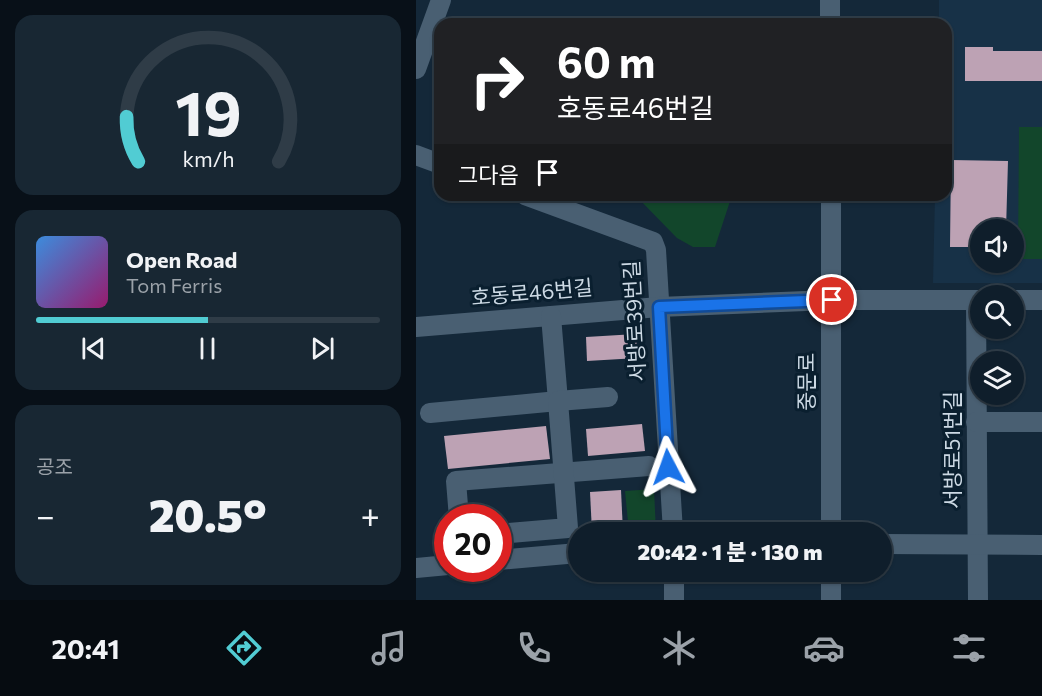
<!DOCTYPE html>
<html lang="ko">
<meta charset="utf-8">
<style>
body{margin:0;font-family:Commissioner,"Noto Sans KR",sans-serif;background:#182733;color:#f1f3f6;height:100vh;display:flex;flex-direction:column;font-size:22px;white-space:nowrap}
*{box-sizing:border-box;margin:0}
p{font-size:20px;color:#9ba2a9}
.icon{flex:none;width:33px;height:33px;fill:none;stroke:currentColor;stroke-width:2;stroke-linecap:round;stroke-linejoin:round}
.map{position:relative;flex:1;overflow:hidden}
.side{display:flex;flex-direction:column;gap:15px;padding:15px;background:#081018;width:416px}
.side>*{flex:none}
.hud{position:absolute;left:18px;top:18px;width:518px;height:183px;border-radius:18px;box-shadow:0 2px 4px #0004,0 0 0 2px #2f3c47;background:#202124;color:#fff;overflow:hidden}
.fabs{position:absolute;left:554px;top:219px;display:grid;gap:12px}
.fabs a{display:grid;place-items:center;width:54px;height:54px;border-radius:50%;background:#0f1e2b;box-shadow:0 2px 4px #0004,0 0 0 2px #2f3c47;font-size:30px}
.speed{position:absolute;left:18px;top:504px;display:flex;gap:12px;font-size:30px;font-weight:700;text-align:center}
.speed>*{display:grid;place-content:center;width:78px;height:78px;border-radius:50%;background:#0f1e2b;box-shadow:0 2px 4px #0004,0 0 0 2px #2f3c47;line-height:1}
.speed .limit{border:9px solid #d22;background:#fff;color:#111}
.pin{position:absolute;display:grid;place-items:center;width:51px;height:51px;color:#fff;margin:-26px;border:3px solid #fff;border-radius:50%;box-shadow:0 2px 6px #0007}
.me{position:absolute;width:66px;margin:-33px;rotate:356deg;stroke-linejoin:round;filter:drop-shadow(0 0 4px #0008)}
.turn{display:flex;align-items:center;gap:21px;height:126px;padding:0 24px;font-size:27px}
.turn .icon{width:78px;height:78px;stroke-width:2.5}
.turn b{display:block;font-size:42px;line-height:51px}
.then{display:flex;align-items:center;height:57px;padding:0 24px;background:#0003;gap:12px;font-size:22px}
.big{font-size:45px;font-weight:800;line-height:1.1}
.side .card{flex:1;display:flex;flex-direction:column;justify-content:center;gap:9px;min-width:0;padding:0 21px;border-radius:18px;background:#182733}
.side .dial{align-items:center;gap:0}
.dial svg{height:156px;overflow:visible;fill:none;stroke:#2f3c47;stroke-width:7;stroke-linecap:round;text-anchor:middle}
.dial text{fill:#f1f3f6;stroke:none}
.song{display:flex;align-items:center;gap:18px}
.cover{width:72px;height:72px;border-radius:9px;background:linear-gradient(135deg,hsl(210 70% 55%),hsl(320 70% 35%))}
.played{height:6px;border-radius:3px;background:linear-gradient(90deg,#51ccd3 50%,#2f3c47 50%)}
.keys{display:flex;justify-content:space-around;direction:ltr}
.heat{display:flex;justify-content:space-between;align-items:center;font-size:33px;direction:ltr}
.trip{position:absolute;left:152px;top:522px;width:324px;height:60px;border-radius:30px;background:#0f1e2b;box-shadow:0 2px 4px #0004,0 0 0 2px #2f3c47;font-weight:800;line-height:60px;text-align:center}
.tabs{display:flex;height:96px;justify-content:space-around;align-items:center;background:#060c11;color:#9ba2a9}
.tabs .icon{width:42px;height:42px}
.tabs .on{color:#51ccd3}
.tabs b{font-size:27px;color:#f1f3f6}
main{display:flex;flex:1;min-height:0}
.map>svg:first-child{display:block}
.built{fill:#173147;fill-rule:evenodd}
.green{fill:#12462b}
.building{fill:#bda2b4}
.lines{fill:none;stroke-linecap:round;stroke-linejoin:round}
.minor{stroke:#495f72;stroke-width:20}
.route-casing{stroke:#114b97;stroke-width:15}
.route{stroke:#1a73e8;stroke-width:10}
.labels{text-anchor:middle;stroke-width:6;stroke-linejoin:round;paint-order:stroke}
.street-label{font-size:21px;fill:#ccd9e4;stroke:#0a1f2f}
</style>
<main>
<section class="side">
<div class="card dial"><svg viewBox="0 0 100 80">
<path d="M14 69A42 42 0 1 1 86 69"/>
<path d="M14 69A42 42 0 0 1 8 46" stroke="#51ccd3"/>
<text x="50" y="56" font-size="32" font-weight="700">19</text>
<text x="50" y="72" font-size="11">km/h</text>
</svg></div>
<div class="card">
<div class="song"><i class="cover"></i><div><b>Open Road</b><p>Tom Ferris</p></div></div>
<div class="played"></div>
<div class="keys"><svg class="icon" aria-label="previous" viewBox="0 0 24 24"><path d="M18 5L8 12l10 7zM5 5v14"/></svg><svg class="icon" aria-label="pause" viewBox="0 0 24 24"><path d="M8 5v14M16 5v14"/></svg><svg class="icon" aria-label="next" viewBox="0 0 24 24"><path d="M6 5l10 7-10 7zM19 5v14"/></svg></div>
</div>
<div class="card"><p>공조</p>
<div class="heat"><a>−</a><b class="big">20.5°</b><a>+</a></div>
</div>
</section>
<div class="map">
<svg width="627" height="600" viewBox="0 0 627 600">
<rect width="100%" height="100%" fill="#142839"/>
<!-- built -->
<path class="built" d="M 523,0 L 626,0 L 626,283 L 517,283 L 519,195 L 530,195 L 530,24 L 523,24 ZM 564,230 L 597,230 L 597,262 L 564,262 Z"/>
<!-- green -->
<g class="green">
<polygon points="603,127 626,127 626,259 602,259"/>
<polygon points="219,195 316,195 299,247 277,247 261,238"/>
<polygon points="238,489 240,532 213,532 209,491"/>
</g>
<!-- building -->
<g class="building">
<polygon points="549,47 577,47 577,51 627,51 627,81 549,81"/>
<polygon points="535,160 592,161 590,230 564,230 564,247 534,247"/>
<polygon points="220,334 222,358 171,361 170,337"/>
<polygon points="226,424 229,451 172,456 170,429"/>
<polygon points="130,426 134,459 32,469 28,436"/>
<polygon points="205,490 207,532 176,532 174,492"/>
</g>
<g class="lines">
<!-- minor -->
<g class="minor">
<polyline points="414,0 414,24"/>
<polyline points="0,69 25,0"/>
<polyline points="0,155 24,164"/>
<polyline points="109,195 237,242 240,250 257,532"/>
<polyline points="560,300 562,600"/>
<polyline points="597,300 627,300"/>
<polyline points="0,327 243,307 415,300 564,300"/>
<polyline points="14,413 142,401 135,316"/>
<polyline points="560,422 627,422"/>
<polyline points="43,518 40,481 233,466"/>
<polyline points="415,532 415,195"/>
<polyline points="82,534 152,528 142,401 192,397"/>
<polyline points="465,544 627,545"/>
<polyline points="82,560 162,553"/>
<polyline points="0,568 32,565"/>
<polyline points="258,600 258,572"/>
<polyline points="415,600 415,572"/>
</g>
</g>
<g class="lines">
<defs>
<polyline id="route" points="252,467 243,307 416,300"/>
</defs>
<!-- route casing -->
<use href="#route" class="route-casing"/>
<!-- route -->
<use href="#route" class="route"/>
</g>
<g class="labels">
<!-- street labels -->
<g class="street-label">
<text transform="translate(116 293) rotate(-5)" y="7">호동로46번길</text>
<text transform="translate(219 321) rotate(-93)" y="7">서방로39번길</text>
<text transform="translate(391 382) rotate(-90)" y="7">중문로</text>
<text transform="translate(537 450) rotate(-90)" y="7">서방로51번길</text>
</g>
</g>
</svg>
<div class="fabs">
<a><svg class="icon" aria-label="sound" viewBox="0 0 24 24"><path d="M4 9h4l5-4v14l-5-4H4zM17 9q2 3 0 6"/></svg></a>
<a><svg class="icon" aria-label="search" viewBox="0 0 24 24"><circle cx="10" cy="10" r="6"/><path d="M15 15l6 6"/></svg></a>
<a><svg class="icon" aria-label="layers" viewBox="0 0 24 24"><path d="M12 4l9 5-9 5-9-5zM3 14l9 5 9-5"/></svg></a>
</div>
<div class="speed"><div class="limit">20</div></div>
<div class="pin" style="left:416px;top:300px;background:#d93025"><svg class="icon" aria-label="arrive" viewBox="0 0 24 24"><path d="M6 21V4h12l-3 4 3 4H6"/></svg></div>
<svg class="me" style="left:252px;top:467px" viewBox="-20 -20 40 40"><path d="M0-17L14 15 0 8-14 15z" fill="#1a73e8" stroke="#fff" stroke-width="4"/></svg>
<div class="trip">20:42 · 1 분 · 130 m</div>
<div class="hud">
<div class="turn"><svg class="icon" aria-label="right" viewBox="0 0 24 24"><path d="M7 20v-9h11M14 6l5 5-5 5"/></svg><div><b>60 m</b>호동로46번길</div></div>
<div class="then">그다음<svg class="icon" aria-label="arrive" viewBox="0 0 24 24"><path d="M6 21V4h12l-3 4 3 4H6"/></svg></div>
</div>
</div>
</main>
<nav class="tabs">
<b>20:41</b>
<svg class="icon on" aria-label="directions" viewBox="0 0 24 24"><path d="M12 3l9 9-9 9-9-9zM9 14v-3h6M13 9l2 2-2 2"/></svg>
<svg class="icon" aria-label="music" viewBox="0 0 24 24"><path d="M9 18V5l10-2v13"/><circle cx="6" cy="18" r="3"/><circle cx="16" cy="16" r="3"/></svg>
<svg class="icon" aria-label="phone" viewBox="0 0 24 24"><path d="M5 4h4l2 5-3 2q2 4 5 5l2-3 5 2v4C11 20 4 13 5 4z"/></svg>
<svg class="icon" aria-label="climate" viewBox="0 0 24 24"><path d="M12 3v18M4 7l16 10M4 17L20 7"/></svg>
<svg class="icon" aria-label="car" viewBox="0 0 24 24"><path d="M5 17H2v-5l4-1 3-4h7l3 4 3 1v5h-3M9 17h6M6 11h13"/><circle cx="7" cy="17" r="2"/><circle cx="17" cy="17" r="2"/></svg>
<svg class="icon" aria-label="filters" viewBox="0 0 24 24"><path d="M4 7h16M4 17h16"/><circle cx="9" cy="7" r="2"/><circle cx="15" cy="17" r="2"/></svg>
</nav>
